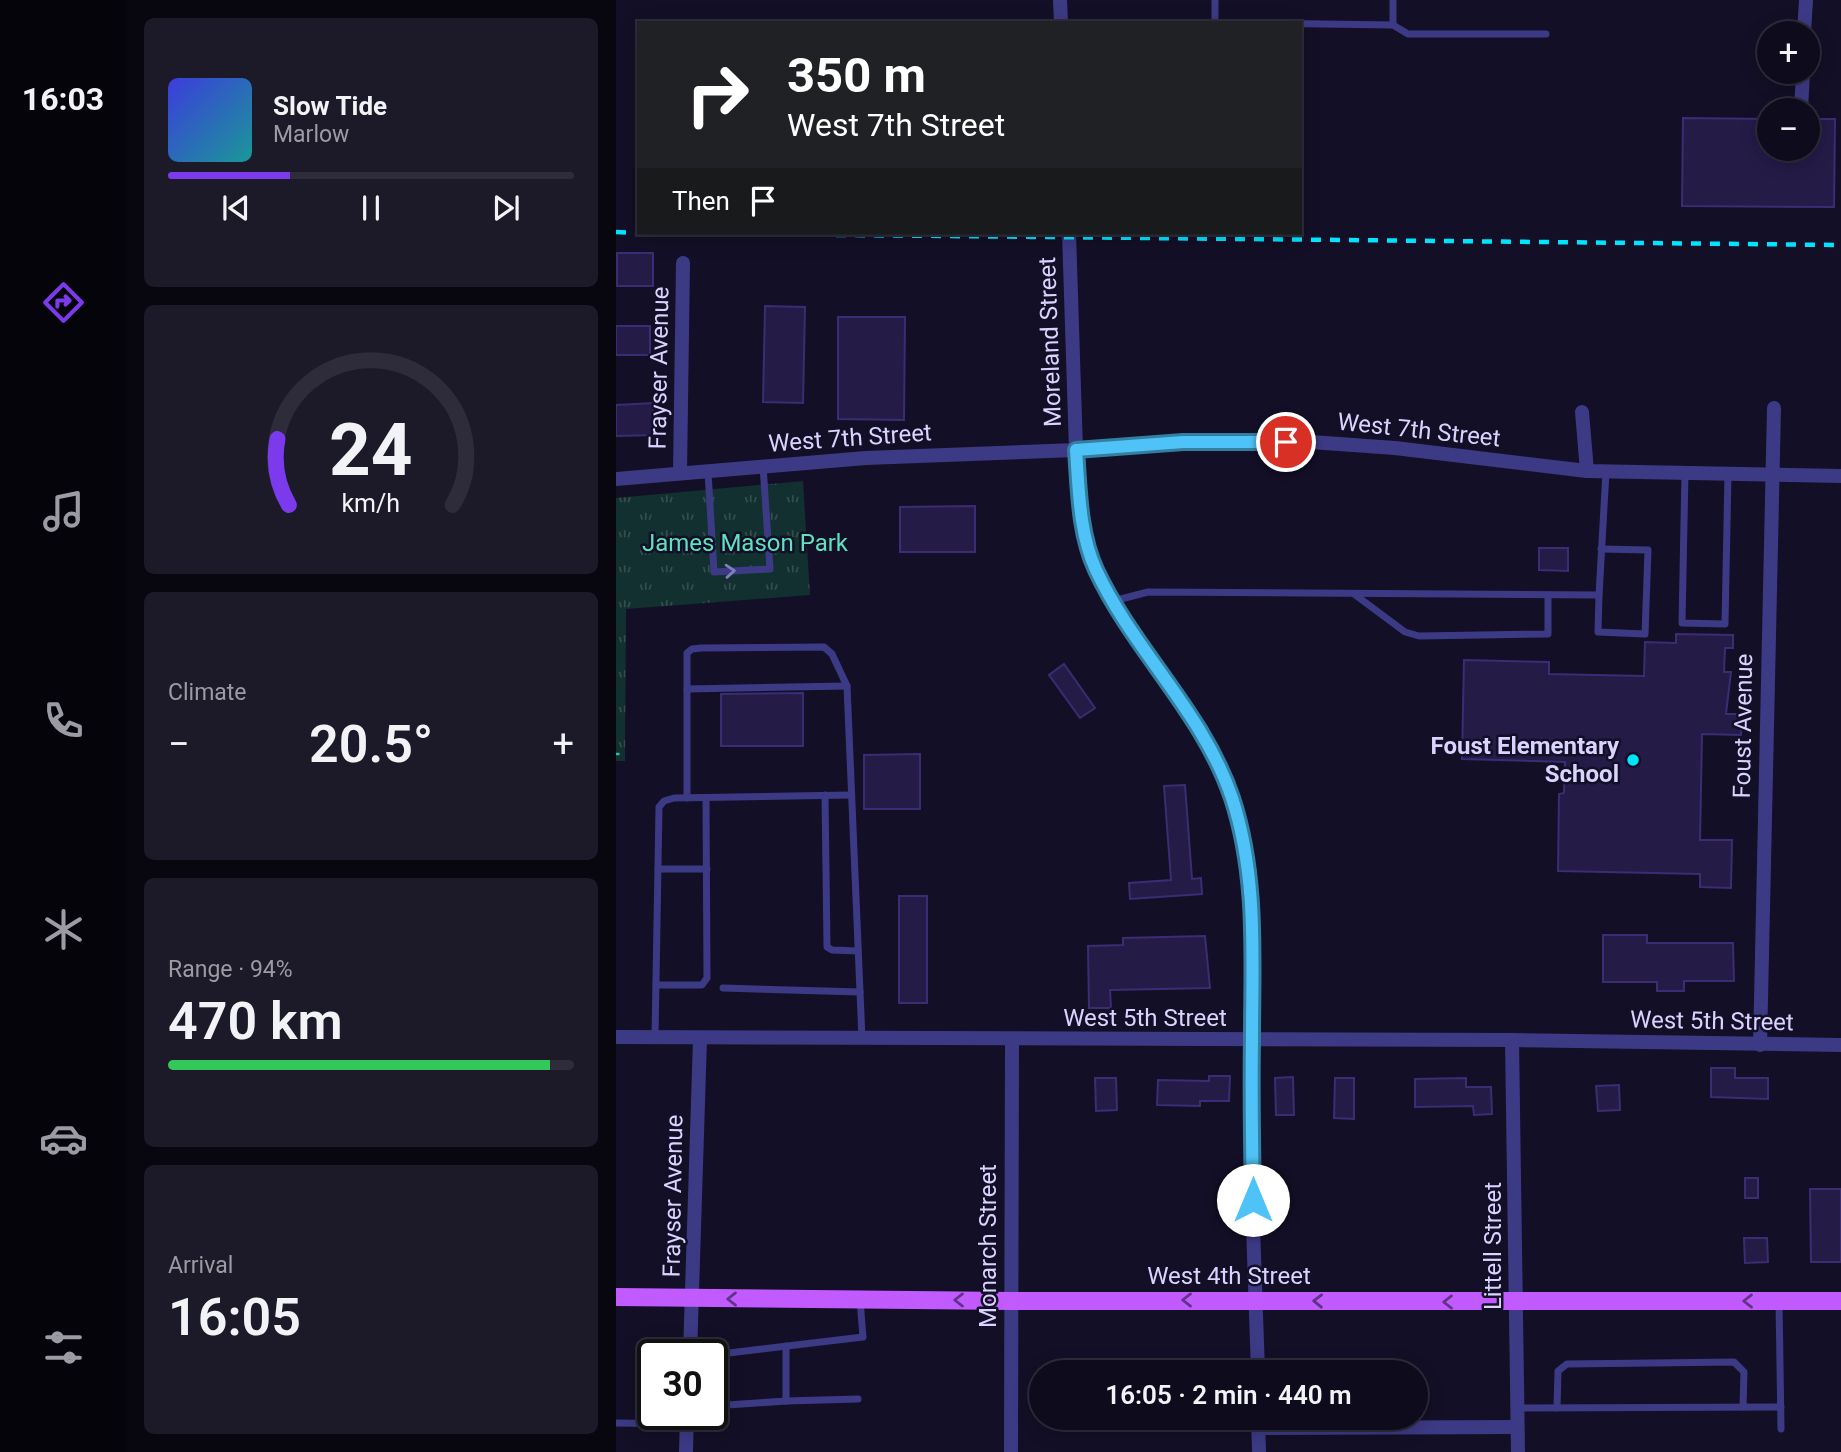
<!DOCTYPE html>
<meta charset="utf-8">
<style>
body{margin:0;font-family:Roboto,sans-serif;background:#1c1929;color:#f1f3f6;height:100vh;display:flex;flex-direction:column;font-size:26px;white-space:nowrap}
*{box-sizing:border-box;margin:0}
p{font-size:23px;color:#9b9ba3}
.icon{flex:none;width:38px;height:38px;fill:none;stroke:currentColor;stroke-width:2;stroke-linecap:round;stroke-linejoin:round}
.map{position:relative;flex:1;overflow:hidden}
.sheet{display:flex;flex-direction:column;gap:18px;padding:18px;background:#08060f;width:490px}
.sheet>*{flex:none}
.banner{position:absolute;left:21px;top:21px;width:665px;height:214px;border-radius:0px;box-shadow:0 4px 18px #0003,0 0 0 2px #2e2b3b;background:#202124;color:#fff;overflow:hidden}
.tools{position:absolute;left:1141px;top:21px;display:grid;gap:14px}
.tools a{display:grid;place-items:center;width:63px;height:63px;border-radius:50%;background:#0e0b1c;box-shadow:0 4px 18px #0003,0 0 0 2px #2e2b3b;font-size:35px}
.speed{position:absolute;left:21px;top:1339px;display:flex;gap:14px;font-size:35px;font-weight:700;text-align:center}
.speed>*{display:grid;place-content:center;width:91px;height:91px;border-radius:50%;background:#0e0b1c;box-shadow:0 4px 18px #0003,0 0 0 2px #2e2b3b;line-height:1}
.speed .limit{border:4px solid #111;border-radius:10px;background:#fff;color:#111}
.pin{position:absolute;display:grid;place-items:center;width:60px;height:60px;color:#fff;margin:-30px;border:4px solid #fff;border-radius:50%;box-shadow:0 2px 7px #0007}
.me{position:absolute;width:77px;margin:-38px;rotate:0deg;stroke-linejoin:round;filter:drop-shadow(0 0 5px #0008)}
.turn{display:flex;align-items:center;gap:24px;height:147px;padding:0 35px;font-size:32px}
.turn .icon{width:91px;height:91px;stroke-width:2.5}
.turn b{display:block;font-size:49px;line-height:60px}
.then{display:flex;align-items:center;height:66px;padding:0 35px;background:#0003;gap:14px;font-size:26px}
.big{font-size:52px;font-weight:600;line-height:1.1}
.sheet .tile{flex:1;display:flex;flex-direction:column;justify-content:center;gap:10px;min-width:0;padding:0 24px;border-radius:10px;background:#1c1929}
.sheet .dial{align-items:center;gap:0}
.dial svg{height:182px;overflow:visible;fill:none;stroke:#2e2b3b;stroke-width:7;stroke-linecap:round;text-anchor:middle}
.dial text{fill:#f1f3f6;stroke:none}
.song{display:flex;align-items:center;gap:21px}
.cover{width:84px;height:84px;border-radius:10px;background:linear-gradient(135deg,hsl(240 70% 55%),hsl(180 70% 35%))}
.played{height:7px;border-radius:4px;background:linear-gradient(90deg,#7c3aed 30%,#2e2b3b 30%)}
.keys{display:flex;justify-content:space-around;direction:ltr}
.heat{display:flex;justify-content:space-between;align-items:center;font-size:38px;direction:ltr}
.charge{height:10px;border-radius:5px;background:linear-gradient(90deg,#34c759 94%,#2e2b3b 0)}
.trip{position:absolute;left:413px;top:1360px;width:399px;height:70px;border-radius:35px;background:#0e0b1c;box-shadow:0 4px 18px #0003,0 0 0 2px #2e2b3b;font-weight:600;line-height:70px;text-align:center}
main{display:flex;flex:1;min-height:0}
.menu{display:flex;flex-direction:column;width:126px;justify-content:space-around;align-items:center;background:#06040b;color:#9b9ba3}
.menu .icon{width:49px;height:49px}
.menu .active{color:#7c3aed}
.menu b{font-size:32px;color:#f1f3f6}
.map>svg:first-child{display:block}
.park{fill:url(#park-tufts)}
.building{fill:#241b47;stroke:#3b2d73;stroke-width:2}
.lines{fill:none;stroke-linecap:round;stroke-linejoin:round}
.path{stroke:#2fb8b0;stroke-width:2.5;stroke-dasharray:3.5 5;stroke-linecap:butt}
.service{stroke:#3d3a85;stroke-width:7}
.minor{stroke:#3d3a85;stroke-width:14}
.primary{stroke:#c25bff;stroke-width:18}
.rail{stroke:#00e5ff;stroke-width:4.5;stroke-dasharray:10 9;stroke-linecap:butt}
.oneway{stroke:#837fbc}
.oneway2{stroke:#623188}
.route-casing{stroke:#337fa1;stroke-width:18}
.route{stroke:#4fc3f7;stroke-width:12}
.poi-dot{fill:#00e5ff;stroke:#130f26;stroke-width:2.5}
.labels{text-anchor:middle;stroke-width:5;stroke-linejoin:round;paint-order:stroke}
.street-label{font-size:24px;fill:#d9d4ff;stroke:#130f26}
.park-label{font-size:24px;fill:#5fe0c0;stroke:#130f26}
.poi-label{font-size:24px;font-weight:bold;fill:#d9d4ff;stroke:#130f26;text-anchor:end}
</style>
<main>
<nav class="menu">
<b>16:03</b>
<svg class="icon active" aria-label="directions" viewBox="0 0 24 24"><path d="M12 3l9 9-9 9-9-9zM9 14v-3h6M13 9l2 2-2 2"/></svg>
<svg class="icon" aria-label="music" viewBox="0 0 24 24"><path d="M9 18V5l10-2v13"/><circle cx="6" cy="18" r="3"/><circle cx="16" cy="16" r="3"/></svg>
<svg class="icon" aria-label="phone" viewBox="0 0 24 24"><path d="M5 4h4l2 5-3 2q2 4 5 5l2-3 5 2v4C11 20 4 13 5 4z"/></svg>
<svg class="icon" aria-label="climate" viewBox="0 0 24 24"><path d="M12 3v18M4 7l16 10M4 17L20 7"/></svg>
<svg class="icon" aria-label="car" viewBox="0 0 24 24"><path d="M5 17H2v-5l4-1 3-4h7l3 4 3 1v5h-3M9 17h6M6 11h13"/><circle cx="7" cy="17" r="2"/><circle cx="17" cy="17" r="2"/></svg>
<svg class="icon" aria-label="filters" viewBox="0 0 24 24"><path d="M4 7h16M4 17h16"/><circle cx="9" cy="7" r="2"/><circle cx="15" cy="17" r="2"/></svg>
</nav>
<section class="sheet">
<div class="tile">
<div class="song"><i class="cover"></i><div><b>Slow Tide</b><p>Marlow</p></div></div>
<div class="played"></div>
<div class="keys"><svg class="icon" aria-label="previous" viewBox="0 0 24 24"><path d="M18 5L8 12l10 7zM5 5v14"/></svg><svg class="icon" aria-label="pause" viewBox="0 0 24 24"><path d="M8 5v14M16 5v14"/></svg><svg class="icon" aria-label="next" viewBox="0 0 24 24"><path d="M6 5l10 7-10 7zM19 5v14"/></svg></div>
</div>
<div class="tile dial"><svg viewBox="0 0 100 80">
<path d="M14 69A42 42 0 1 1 86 69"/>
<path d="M14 69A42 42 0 0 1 9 40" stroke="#7c3aed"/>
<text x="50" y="56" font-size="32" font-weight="700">24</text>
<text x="50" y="72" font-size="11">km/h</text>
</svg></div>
<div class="tile"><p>Climate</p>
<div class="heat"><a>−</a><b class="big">20.5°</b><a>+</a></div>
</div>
<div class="tile"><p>Range · 94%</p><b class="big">470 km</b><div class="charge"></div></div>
<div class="tile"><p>Arrival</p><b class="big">16:05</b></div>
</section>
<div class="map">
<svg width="1225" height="1452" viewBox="0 0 1225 1452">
<defs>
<pattern id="park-tufts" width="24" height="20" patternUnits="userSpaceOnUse" patternTransform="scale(1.75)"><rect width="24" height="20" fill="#12302f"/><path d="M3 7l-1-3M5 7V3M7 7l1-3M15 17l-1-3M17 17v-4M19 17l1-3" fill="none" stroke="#344d4e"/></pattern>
</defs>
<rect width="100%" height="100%" fill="#130f26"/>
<!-- park -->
<polygon class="park" points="187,481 194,595 10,609 9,761 0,761 0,498"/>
<!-- building -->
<g class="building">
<polygon points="1067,118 1153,119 1153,149 1192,149 1192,119 1219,119 1218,207 1066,206"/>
<rect x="1" y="253" width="36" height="33"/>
<polygon points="149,306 189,307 187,403 147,402"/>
<polygon points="222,317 289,317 288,420 222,419"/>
<rect x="0" y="326" width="34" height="29"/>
<polygon points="37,403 38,435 0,436 0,405"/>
<polygon points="359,506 359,552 284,552 284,507"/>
<polygon points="923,548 952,548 952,571 923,570"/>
<polygon points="1060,634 1117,635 1117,648 1109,648 1108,672 1115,672 1110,714 1126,714 1125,735 1086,734 1084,840 1116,840 1115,888 1084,887 1084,874 942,871 943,794 948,793 949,762 846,759 848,660 933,662 933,674 1028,676 1029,642 1060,643"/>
<polygon points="448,664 479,708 464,718 433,675"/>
<polygon points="187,693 187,746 105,746 105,694"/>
<polygon points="304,754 304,809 248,809 248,755"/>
<polygon points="569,785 576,879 585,878 586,894 514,899 513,883 555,880 548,786"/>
<rect x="283" y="896" width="28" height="107"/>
<polygon points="987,935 1031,935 1031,943 1117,943 1118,981 1068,981 1068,991 1041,991 1041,982 987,982"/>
<polygon points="589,936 594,988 494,990 495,1008 473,1008 472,946 507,945 507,938"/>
<polygon points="1095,1068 1119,1068 1119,1078 1152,1078 1152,1099 1095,1097"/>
<polygon points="593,1076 614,1076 613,1101 584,1101 584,1106 541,1105 542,1080 593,1081"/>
<polygon points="677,1077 678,1115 660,1115 659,1078"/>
<polygon points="479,1078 500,1078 501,1110 480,1111"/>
<polygon points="719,1078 738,1078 738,1119 718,1118"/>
<polygon points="850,1078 850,1087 875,1087 876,1114 858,1115 857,1106 799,1107 799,1079"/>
<polygon points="1003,1085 1004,1110 982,1111 980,1086"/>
<rect x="1129" y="1178" width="13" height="20"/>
<polygon points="1194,1189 1225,1189 1225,1262 1195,1262"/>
<polygon points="1128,1238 1151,1238 1152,1262 1129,1263"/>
</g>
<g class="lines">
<!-- path -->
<polyline class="path" points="0,754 7,754"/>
<!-- service -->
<g class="service">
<polyline points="599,0 599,23"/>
<polyline points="640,23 777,25 792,34 930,34"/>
<polyline points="777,25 777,0"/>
<polyline points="92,472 98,572 154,569 147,466"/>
<polyline points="1069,473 1066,623 1109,624 1112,474"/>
<polyline points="738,594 789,632 803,636 932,634 932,595"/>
<polyline points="983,595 982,632 1029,634 1032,550 985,549"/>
<polyline points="497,601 532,592 983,595 990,472"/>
<polyline points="71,689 231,686"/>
<polyline points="209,795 211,947 216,950 242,951"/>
<polyline points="71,798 71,653 76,649 85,648 208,647 216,654 231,686 246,1039"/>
<polyline points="42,869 91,869"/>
<polyline points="40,985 86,985 91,978 90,798"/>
<polyline points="107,988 244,992"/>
<polyline points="39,1038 43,807 48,801 58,798 235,795"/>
<polyline points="1163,1301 1165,1429"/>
<polyline points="96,1355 247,1337 244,1300"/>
<polyline points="170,1401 242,1399"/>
<polyline points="96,1406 170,1401 170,1346"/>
<polyline points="901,1408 1165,1407"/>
<polyline points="941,1408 942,1371 951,1364 1118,1362 1128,1372 1127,1407"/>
<polyline points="0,1423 70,1424"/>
</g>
<!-- minor -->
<g class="minor">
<polyline points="444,0 445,23"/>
<polyline points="1188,33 1190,0"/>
<polyline points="1185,110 1187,72"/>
<polyline points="453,233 460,450 465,524 479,568 497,601 592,742 615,797 630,850 637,923 637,1226 642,1372"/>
<polyline points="966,412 971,471"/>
<polyline points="64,473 67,263"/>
<polyline points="0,479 250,458 460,450 567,442 695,442 779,448 971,471 1225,476"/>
<polyline points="0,1037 896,1040 1225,1045"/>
<polyline points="896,1040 902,1452"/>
<polyline points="1144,1045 1158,408"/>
<polyline points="74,1354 84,1039"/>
<polyline points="642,1418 643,1452"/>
<polyline points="643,1428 901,1427"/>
<polyline points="70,1452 71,1414"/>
<polyline points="395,1452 396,1040"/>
</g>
<!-- primary -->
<polyline class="primary" points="0,1297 395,1301 1225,1301"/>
<!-- rail -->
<g class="rail">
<polyline points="0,232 23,233"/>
<polyline points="30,233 1225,245"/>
</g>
</g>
<!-- one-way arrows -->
<defs><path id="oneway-chevron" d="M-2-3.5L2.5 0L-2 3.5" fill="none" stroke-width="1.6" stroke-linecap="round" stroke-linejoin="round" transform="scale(1.75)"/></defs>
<use class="oneway" href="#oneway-chevron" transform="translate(114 571) rotate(-4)"/>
<g class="oneway2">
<use href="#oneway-chevron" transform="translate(116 1299) rotate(-180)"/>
<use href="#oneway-chevron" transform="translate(343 1300) rotate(-180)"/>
<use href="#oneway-chevron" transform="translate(571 1300) rotate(180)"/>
<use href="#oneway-chevron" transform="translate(702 1301) rotate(-179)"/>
<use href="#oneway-chevron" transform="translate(1132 1301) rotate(180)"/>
<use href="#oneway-chevron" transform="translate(832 1302) rotate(-180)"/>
</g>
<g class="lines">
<defs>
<path id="route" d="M 637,1200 C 636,1147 635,1094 636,1040 C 636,959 642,877 616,798 C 587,712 518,651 480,570 C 463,533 463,490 460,450 L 567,442 L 670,442"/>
</defs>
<!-- route casing -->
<use href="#route" class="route-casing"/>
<!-- route -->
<use href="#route" class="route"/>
</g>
<!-- markers -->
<circle class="poi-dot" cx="1017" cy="760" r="7"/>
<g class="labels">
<!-- street labels -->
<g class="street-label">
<text transform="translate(434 342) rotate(-92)" y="8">Moreland Street</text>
<text transform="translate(43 368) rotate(-89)" y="8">Frayser Avenue</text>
<text transform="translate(803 430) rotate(6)" y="8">West 7th Street</text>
<text transform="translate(234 438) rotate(-4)" y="8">West 7th Street</text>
<text transform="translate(1127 726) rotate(-89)" y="8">Foust Avenue</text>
<text x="529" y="1026">West 5th Street</text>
<text transform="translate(1096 1021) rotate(1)" y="8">West 5th Street</text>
<text transform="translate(57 1196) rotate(-89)" y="8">Frayser Avenue</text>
<text transform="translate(372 1246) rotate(-90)" y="8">Monarch Street</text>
<text transform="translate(877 1246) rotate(-90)" y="8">Littell Street</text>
<text x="613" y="1284">West 4th Street</text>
</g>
<!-- park labels -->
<g class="park-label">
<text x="129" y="551">James Mason Park</text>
</g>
<!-- poi labels -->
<g class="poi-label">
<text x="1003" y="754">Foust Elementary<tspan x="1003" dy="28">School</tspan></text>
</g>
</g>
</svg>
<div class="tools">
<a>+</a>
<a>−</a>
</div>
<div class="speed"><div class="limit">30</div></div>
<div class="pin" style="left:670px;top:442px;background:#d93025"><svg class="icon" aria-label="arrive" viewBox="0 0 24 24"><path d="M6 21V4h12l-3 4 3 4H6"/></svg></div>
<svg class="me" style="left:637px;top:1200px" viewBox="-20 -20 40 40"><circle r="19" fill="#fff"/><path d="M0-13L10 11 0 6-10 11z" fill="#4fc3f7"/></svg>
<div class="trip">16:05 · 2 min · 440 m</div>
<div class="banner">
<div class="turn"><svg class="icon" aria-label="right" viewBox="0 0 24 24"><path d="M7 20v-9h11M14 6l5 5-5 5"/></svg><div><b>350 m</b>West 7th Street</div></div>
<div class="then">Then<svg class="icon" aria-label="arrive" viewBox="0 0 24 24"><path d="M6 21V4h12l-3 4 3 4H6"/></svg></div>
</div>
</div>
</main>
